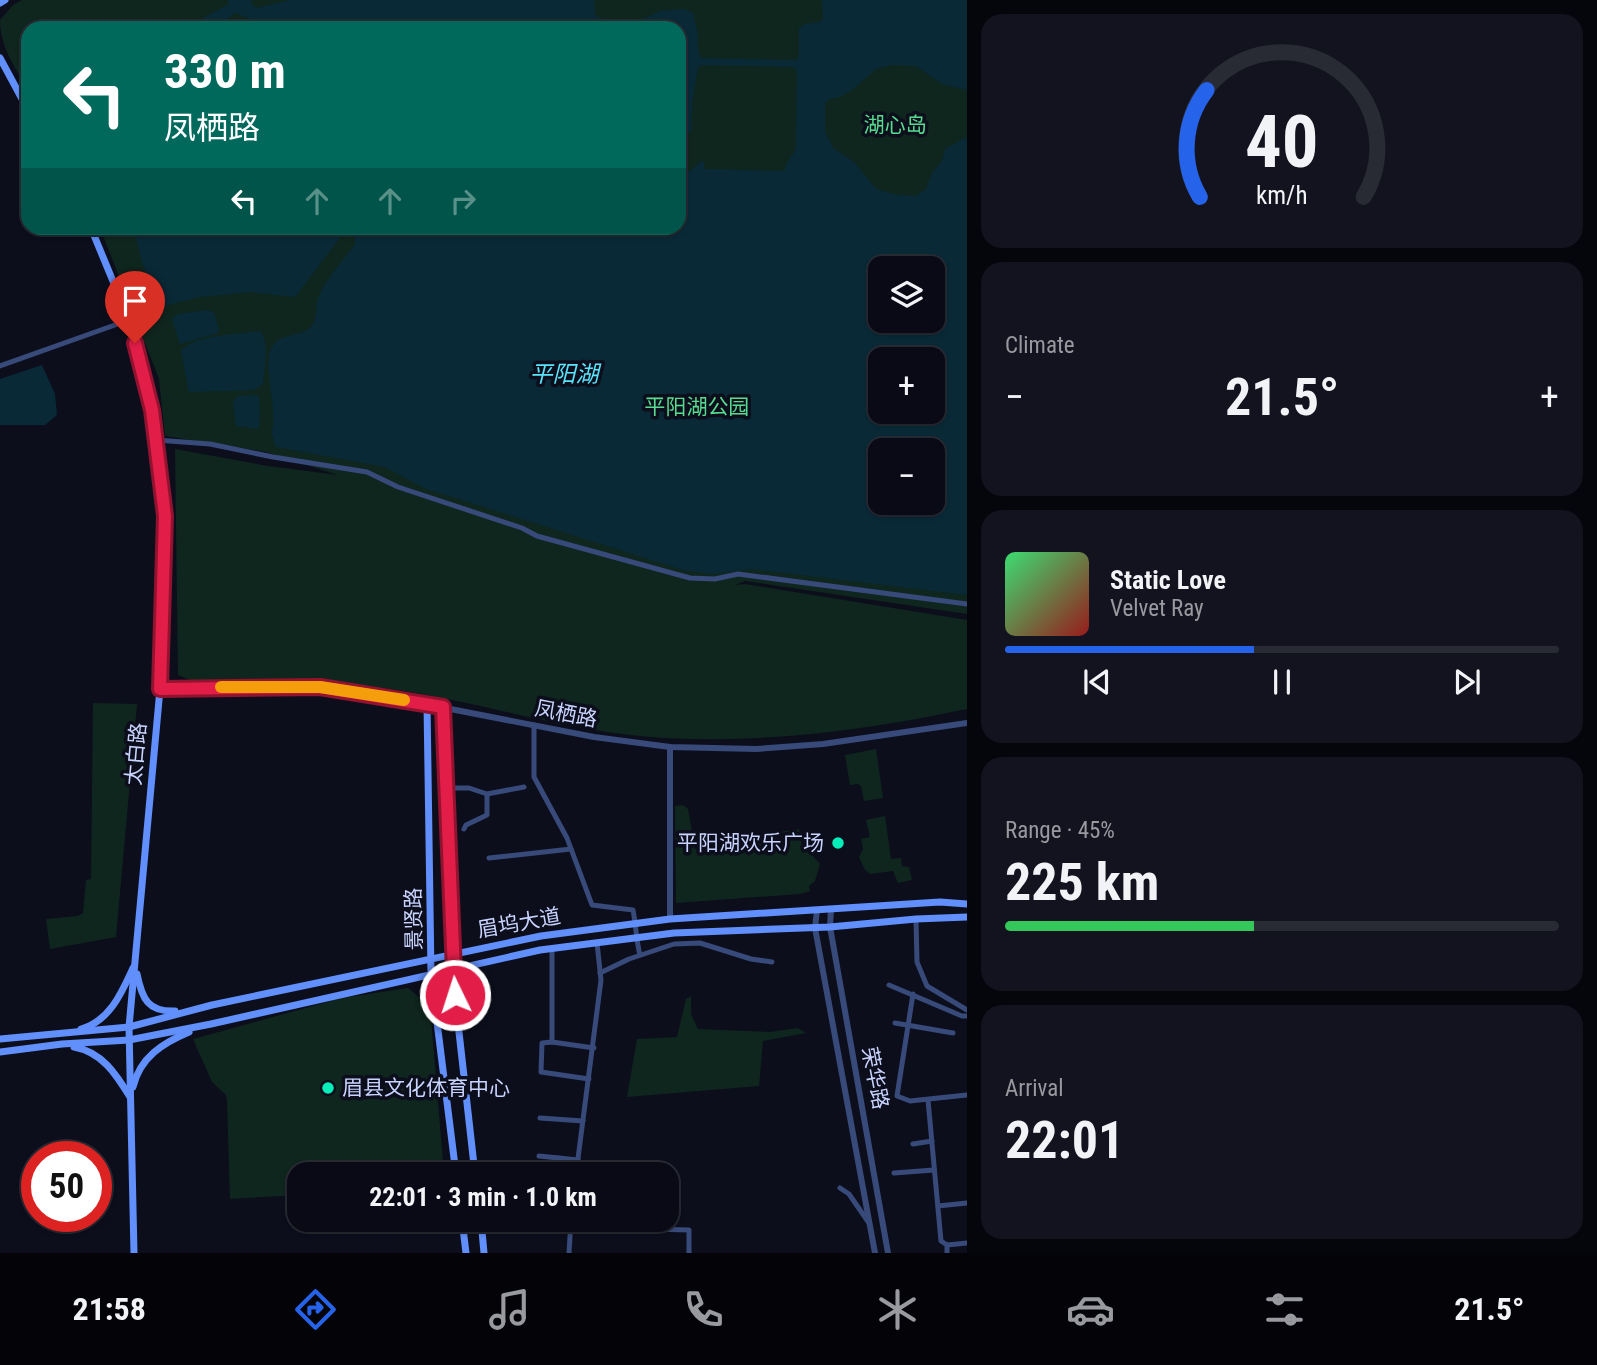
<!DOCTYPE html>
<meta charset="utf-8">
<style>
body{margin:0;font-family:"Roboto Condensed","Noto Sans SC",sans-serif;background:#12131e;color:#f1f3f6;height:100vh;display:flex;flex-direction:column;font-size:26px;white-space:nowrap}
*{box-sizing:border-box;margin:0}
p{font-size:23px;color:#999aa0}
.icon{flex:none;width:38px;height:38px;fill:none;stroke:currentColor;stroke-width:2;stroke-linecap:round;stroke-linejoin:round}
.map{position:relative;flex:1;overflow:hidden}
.sheet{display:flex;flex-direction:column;gap:14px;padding:14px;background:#05060c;width:630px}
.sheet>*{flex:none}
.top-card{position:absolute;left:21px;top:21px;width:665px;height:214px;border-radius:21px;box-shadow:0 2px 5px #0004,0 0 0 2px #292b34;background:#00695c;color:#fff;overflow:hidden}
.buttons{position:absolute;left:868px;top:256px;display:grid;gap:14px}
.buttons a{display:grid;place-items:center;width:77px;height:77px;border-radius:14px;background:#090a15;box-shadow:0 2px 5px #0004,0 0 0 2px #292b34;font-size:35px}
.speed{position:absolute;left:21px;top:1141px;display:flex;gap:14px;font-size:35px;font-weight:700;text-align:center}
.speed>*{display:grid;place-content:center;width:91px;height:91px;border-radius:50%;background:#090a15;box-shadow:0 2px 5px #0004,0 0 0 2px #292b34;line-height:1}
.speed .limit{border:10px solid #d22;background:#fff;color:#111}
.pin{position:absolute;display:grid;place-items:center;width:60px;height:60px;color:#fff;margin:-72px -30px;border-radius:50% 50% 50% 0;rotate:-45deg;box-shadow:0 0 7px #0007}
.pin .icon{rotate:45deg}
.me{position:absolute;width:77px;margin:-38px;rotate:356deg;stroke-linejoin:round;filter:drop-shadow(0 0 5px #0008)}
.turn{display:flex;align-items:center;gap:24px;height:147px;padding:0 28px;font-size:32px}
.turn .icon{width:91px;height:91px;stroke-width:2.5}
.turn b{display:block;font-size:49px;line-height:60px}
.lanes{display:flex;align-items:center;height:66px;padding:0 28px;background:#0003;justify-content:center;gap:35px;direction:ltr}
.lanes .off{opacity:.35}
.big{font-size:52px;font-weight:700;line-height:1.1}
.sheet .card{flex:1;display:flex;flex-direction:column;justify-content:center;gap:10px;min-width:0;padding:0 24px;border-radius:21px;background:#12131e}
.sheet .dial{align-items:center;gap:0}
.dial svg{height:182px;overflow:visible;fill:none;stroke:#292b34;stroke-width:7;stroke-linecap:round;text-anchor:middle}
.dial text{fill:#f1f3f6;stroke:none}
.song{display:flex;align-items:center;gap:21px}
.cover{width:84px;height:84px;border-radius:10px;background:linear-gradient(135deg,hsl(140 70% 55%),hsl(0 70% 35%))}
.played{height:7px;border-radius:4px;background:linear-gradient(90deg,#2563eb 45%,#292b34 45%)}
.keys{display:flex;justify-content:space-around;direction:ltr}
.heat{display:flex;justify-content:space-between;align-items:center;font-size:38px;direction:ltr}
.charge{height:10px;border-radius:5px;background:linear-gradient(90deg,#34c759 45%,#292b34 0)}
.trip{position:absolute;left:287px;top:1162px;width:392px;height:70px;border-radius:21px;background:#090a15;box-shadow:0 2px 5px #0004,0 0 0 2px #292b34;font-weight:700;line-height:70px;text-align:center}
.dock{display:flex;height:112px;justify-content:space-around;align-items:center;background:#040408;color:#999aa0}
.dock .icon{width:49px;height:49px}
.dock .selected{color:#2563eb}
.dock b{font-size:32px;color:#f1f3f6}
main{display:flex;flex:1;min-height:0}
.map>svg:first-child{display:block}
.green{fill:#0f261e;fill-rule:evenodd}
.water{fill:#092937;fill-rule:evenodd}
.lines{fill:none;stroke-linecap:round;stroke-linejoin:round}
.minor{stroke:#374a7a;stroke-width:5}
.tertiary{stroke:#374a7a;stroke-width:6}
.secondary{stroke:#618ffc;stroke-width:7}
.route-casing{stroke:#92132f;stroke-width:18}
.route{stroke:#e11d48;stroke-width:12}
.slow{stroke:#f59e0b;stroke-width:12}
.poi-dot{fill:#05edb9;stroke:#0c0e1c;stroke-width:2.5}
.labels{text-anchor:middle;stroke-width:7;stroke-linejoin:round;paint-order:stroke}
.park-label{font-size:21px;fill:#56db8f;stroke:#0c0e1c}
.street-label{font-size:21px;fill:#c8d3fe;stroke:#0c0e1c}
.poi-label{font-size:21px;fill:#c8d3fe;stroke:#0c0e1c;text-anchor:end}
.water-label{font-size:23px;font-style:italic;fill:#58e5fc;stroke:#0c0e1c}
</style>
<main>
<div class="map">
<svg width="967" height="1253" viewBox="0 0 967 1253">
<rect width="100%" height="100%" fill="#0c0e1c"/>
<!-- green -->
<g class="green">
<path d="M 22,0 L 967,0 L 967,614 L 745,581 L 735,585 L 745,584 L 967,620 L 967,709 C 858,732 742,747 630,735 C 562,727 495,708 428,695 C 349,680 270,680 190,680 L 178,675 L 175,449 L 268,466 L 338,475 L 266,452 L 165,436 L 159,379 L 100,228 L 679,228 L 679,28 L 28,28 L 28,90 C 15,67 0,47 0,20 L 13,5 ZM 880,268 L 933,268 L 933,320 L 880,320 ZM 880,359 L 933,359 L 933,411 L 880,411 ZM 880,450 L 933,450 L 933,502 L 880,502 Z"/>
<polygon points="93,703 137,704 116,937 50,949 46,919 78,916 83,913 86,880 91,879"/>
<polygon points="876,749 883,798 864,801 861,786 858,784 850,785 845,755"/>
<polygon points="683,805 688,809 695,849 710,847 710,842 720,838 724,839 728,850 758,845 758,835 799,829 802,848 812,848 812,855 820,864 815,881 809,886 810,891 800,894 676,903 675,806"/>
<polygon points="885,816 891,859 901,858 902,866 909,867 912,880 898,883 893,871 870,874 865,870 859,857 863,849 861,839 870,837 866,820"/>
<polygon points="408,988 430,1006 444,1174 299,1174 299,1195 230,1199 227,1101 226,1095 212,1082 193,1039 342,998"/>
<polygon points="691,996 691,1014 698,1029 770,1032 798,1028 806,1033 763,1041 759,1086 627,1097 637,1039 677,1037 686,999"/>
</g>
<!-- water -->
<g class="water">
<path d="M 228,0 L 251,0 L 253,6 L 257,8 L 290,0 L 594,0 L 595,15 L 608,22 L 646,18 L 660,11 L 684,9 L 694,13 L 694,21 C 701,32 695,46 701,58 L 791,60 L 797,60 L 799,56 L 799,28 L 805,24 L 820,22 L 823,18 L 822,0 L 967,0 L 967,90 L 942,84 L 916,66 L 891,65 L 876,69 L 852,90 L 840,97 L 829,99 L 825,104 L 825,132 L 833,148 L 855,163 L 876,189 L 898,195 L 916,196 L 926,189 L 932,173 L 942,161 L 945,149 L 967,137 L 967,595 L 752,569 L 711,574 L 683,570 L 424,488 L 385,467 L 276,447 L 271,432 C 279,418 264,372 270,352 C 276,332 297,338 310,328 C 318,322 315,307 318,298 C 325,279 344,260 355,244 L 354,228 L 679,228 L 679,174 L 692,170 L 701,161 L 704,162 L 704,169 L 785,171 C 785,160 794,157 796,147 L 797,71 L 793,67 L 702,65 L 698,68 L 692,103 L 691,131 L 679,145 L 679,28 L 317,28 C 299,18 284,23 264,22 C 254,21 245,17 236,13 L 212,28 L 185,28 L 229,4 ZM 880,268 L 933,268 L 933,320 L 880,320 ZM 880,359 L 933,359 L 933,411 L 880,411 ZM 880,450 L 933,450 L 933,502 L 880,502 Z"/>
<polygon points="134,228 216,228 237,235 251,236 304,228 338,228 339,239 295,297 250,292 200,297 160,307 142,262"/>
<polygon points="208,310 214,313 219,330 218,333 180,344 172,319 178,314"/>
<path d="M 260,331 C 270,344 264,368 263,384 L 254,390 L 189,392 L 181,351 C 194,335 240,334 260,331 Z"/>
<polygon points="42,365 55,394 57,415 45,425 0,425 0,379"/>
<polygon points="258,395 260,405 259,429 236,426 233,402 238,396"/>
</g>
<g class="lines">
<!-- minor -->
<g class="minor">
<polyline points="0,366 129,320"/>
<polyline points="156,440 210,444 273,457 367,472 398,487 522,528 537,536 690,578 715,579 738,574 967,604"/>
<path d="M 534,725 L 534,777 L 567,838 L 592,905 L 633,910 C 636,925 636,940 640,955"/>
<polyline points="448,788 469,788 487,794 524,787"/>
<polyline points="464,829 466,825 487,815 487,794"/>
<polyline points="489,858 571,849"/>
<polyline points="916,919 917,962 927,986 967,1010"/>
<polyline points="552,948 552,1042"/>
<polyline points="600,973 629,959 674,944 700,943 751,959 772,962"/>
<polyline points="889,985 962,1016 967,1016"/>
<polyline points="913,994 897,1096 910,1101 967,1095"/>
<polyline points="895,1023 953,1033"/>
<polyline points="589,1079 541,1072 542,1043 552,1042 594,1048"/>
<polyline points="928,1100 941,1241 947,1245 947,1253"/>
<polyline points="540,1118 583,1121"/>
<polyline points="913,1144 932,1141"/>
<polyline points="539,1156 578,1160"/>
<polyline points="894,1173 934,1170"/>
<polyline points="556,1174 558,1158"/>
<polyline points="576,1174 601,980 597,943"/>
<polyline points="840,1188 849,1194 869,1223"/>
<polyline points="938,1206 967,1203"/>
<polyline points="551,1224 552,1220"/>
<polyline points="652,1229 689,1230 689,1253"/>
<polyline points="947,1245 967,1243"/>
<polyline points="569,1253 571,1220"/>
</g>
<!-- tertiary -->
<g class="tertiary">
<polyline points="160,689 320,687 399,699 594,737 670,747 756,749 823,744 967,723"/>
<polyline points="670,747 670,919"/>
<polyline points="831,909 830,927 888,1253"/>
<polyline points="817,910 815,928 875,1253"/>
</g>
<!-- secondary -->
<g class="secondary">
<polyline points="0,3 5,0"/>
<polyline points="0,58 28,110"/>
<polyline points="91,228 129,320 153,410 165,516 160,689 129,1027 134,1253"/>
<polyline points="427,704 431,974 456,1174"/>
<polyline points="442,707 448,788 452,970 475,1174"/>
<path d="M 137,974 C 142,999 148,1012 175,1011"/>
<path d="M 81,1029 C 110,1021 122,992 133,968"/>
<polyline points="0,1039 129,1027 212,1005 541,936 670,919 940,902 967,904"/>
<path d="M 74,1047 C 102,1052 116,1074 130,1097"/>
<polyline points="0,1052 62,1044 129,1040 211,1024 540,950 674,933 830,927 916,919 967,917"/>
<path d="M 133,1087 C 140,1057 163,1043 189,1032"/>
<polyline points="462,1220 466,1253"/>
<polyline points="481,1220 484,1253"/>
</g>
</g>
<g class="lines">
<defs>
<polyline id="route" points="135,343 152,410 165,516 160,689 320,687 443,707 455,995"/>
</defs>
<!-- route casing -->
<use href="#route" class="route-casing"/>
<!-- route -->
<use href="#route" class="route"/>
<!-- slow -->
<polyline class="slow" points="221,687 320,687 404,700"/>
</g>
<!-- markers -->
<g class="poi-dot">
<circle cx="838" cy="843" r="7"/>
<circle cx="328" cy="1088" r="7"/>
</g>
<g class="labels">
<!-- park labels -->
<g class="park-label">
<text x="895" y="132">湖心岛</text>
<text x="697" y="414">平阳湖公园</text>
</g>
<!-- street labels -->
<g class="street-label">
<text transform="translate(566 714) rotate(11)" y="7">凤栖路</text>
<text transform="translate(136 754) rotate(-85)" y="7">太白路</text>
<text transform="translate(414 919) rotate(-91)" y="7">景贤路</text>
<text transform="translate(519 923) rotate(-10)" y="7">眉坞大道</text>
<text transform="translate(875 1078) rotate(79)" y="7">荣华路</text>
</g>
<!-- poi labels -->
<g class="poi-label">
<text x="824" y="850">平阳湖欢乐广场</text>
<text x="342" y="1095" text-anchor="start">眉县文化体育中心</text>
</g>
<!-- water labels -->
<g class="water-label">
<text x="564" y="382">平阳湖</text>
</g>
</g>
</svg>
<div class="buttons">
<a><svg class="icon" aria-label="layers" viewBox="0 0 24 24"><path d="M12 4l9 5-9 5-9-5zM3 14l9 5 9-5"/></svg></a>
<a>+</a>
<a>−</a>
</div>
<div class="speed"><div class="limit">50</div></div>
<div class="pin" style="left:135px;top:343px;background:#d93025"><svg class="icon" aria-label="arrive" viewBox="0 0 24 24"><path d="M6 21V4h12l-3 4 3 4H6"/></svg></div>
<svg class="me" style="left:455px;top:995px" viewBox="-20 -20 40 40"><circle r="17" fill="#e11d48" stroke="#fff" stroke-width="3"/><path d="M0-11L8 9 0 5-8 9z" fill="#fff"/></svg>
<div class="trip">22:01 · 3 min · 1.0 km</div>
<div class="top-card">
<div class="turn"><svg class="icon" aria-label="left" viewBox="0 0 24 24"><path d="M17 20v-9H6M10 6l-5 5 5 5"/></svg><div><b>330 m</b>凤栖路</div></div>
<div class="lanes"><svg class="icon" aria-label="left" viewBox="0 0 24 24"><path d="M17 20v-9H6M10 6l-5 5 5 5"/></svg><svg class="icon off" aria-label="ahead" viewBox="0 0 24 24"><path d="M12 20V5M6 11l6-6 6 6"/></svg><svg class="icon off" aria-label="ahead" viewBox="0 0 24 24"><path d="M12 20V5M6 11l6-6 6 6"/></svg><svg class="icon off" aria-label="right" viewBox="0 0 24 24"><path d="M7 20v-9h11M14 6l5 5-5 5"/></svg></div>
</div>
</div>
<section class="sheet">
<div class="card dial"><svg viewBox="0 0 100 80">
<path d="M14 69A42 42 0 1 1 86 69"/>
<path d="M14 69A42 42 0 0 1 17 22" stroke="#2563eb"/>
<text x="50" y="56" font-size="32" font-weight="700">40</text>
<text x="50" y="72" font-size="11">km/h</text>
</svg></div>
<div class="card"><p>Climate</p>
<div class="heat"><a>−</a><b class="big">21.5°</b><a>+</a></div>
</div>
<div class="card">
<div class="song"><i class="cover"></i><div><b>Static Love</b><p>Velvet Ray</p></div></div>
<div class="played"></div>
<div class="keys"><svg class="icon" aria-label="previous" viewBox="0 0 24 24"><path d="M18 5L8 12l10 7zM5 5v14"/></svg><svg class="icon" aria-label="pause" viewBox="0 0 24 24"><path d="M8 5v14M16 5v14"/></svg><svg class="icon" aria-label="next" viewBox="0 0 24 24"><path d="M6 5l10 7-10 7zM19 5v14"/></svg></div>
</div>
<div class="card"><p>Range · 45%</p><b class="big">225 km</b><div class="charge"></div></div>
<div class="card"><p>Arrival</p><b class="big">22:01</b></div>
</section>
</main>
<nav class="dock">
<b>21:58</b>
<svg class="icon selected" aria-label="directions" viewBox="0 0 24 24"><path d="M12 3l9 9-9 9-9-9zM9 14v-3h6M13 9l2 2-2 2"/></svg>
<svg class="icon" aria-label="music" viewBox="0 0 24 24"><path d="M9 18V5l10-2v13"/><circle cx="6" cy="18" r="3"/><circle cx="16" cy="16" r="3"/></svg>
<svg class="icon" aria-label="phone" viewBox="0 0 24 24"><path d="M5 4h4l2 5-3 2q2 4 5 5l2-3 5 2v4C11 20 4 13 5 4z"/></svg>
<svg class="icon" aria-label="climate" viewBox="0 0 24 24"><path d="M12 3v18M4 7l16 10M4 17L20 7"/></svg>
<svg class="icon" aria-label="car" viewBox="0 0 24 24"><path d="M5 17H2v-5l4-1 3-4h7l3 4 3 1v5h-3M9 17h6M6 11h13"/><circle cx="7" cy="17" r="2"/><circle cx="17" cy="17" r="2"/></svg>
<svg class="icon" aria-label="filters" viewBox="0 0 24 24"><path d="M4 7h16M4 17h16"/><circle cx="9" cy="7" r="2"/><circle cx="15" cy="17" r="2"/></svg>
<b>21.5°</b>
</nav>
